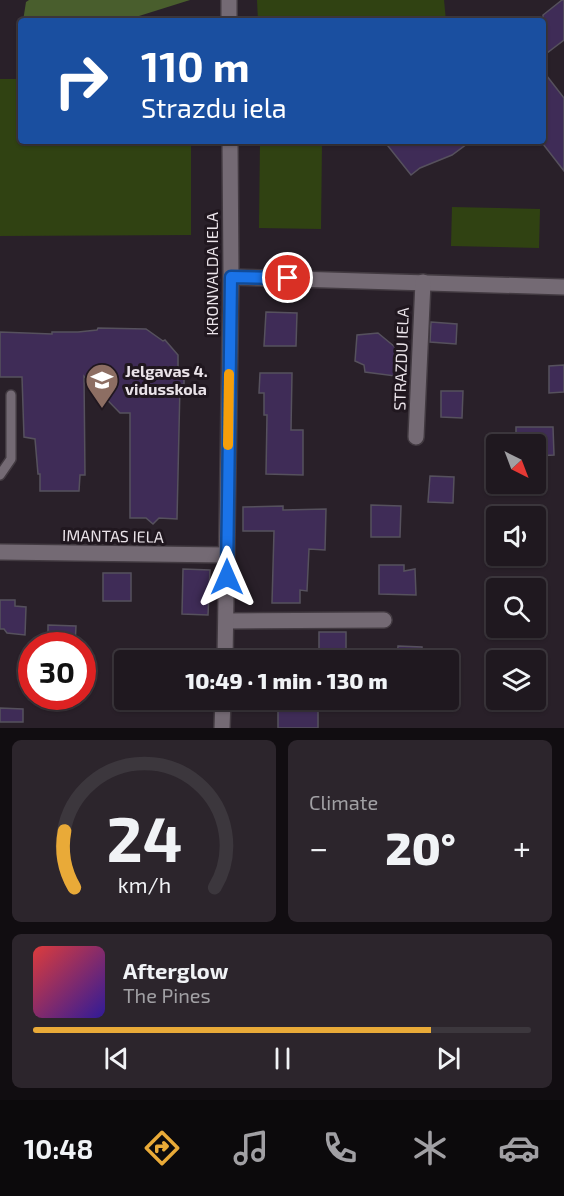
<!DOCTYPE html>
<meta charset="utf-8">
<style>
body{margin:0;font-family:"Exo 2",sans-serif;background:#2c252c;color:#f1f3f6;height:100vh;display:flex;flex-direction:column;font-size:22px;white-space:nowrap}
*{box-sizing:border-box;margin:0}
p{font-size:20px;color:#a1a0a4}
.icon{flex:none;width:33px;height:33px;fill:none;stroke:currentColor;stroke-width:2;stroke-linecap:round;stroke-linejoin:round}
.map{position:relative;height:728px;overflow:hidden}
.side{display:flex;flex-direction:column;gap:12px;padding:12px;background:#110d11;flex:1}
.side>*{flex:none}
.banner{position:absolute;left:18px;top:18px;width:528px;height:126px;border-radius:6px;box-shadow:0 2px 4px #0004,0 0 0 2px #3c373d;background:#1a4fa0;color:#fff;overflow:hidden}
.needle{width:39px;rotate:138deg}
.fabs{position:absolute;left:486px;top:434px;display:grid;gap:12px}
.fabs a{display:grid;place-items:center;width:60px;height:60px;border-radius:6px;background:#1f181f;box-shadow:0 2px 4px #0004,0 0 0 2px #3c373d;font-size:30px}
.speed{position:absolute;left:18px;top:632px;display:flex;gap:12px;font-size:30px;font-weight:700;text-align:center}
.speed>*{display:grid;place-content:center;width:78px;height:78px;border-radius:50%;background:#1f181f;box-shadow:0 2px 4px #0004,0 0 0 2px #3c373d;line-height:1}
.speed .limit{border:9px solid #d22;background:#fff;color:#111}
.pin{position:absolute;display:grid;place-items:center;width:51px;height:51px;color:#fff;margin:-26px;border:3px solid #fff;border-radius:50%;box-shadow:0 2px 6px #0007}
.me{position:absolute;width:66px;margin:-33px;rotate:0deg;stroke-linejoin:round;filter:drop-shadow(0 0 4px #0008)}
.turn{display:flex;align-items:center;gap:21px;height:126px;padding:0 24px;font-size:27px}
.turn .icon{width:78px;height:78px;stroke-width:2.5}
.turn b{display:block;font-size:42px;line-height:51px}
.big{font-size:45px;font-weight:800;line-height:1.1}
.side .widget{flex:1;display:flex;flex-direction:column;justify-content:center;gap:9px;min-width:0;padding:0 21px;border-radius:9px;background:#2c252c}
.side .dial{align-items:center;gap:0}
.dial svg{height:156px;overflow:visible;fill:none;stroke:#3c373d;stroke-width:7;stroke-linecap:round;text-anchor:middle}
.dial text{fill:#f1f3f6;stroke:none}
.song{display:flex;align-items:center;gap:18px}
.cover{width:72px;height:72px;border-radius:9px;background:linear-gradient(135deg,hsl(0 70% 55%),hsl(250 70% 35%))}
.played{height:6px;border-radius:3px;background:linear-gradient(90deg,#e9aa38 80%,#3c373d 80%)}
.keys{display:flex;justify-content:space-around;direction:ltr}
.heat{display:flex;justify-content:space-between;align-items:center;font-size:33px;direction:ltr}
.side .tiles{flex:1;display:grid;gap:12px;grid-template-columns:1fr 1fr}
.widget:last-child{grid-column:span 2}
.trip{position:absolute;left:114px;top:650px;width:345px;height:60px;border-radius:6px;background:#1f181f;box-shadow:0 2px 4px #0004,0 0 0 2px #3c373d;font-weight:800;line-height:60px;text-align:center}
.tab-bar{display:flex;height:96px;justify-content:space-around;align-items:center;background:#0c0a0c;color:#a1a0a4}
.tab-bar .icon{width:42px;height:42px}
.tab-bar .active{color:#e9aa38}
.tab-bar b{font-size:27px;color:#f1f3f6}
.map>svg:first-child{display:block}
.green{fill:#304212}
.forest{fill:#495e2d}
.building{fill:#3f2c57;stroke:#56515d;stroke-width:1.5}
.lines{fill:none;stroke-linecap:round;stroke-linejoin:round}
.service-casing{stroke:#423a41;stroke-width:12}
.minor-casing{stroke:#423a41;stroke-width:18}
.service{stroke:#746a74;stroke-width:9}
.minor{stroke:#746a74;stroke-width:15}
.route-casing{stroke:#114b97;stroke-width:15}
.route{stroke:#1a73e8;stroke-width:10}
.slow{stroke:#f59e0b;stroke-width:10}
.labels{text-anchor:middle;stroke-width:6;stroke-linejoin:round;paint-order:stroke}
.street-label{font-size:16px;fill:#eae3e9;stroke:#20171f}
.poi-label{font-size:16px;font-weight:bold;fill:#eae3e9;stroke:#20171f;text-anchor:start}
</style>
<div class="map">
<svg width="564" height="728" viewBox="0 0 564 728">
<rect width="100%" height="100%" fill="#292029"/>
<!-- green -->
<g class="green">
<polygon points="257,0 444,0 446,21 258,21"/>
<polygon points="0,79 21,79 21,141 191,141 191,235 0,236"/>
<polygon points="260,141 322,141 321,229 259,228"/>
<polygon points="452,207 540,209 539,248 451,246"/>
</g>
<!-- forest -->
<polygon class="forest" points="29,0 190,0 139,16 114,21 23,21 26,2"/>
<!-- building -->
<g class="building">
<polygon points="562,0 564,0 564,40 543,56 543,15"/>
<polygon points="543,71 564,98 564,171 543,144"/>
<polygon points="384,141 471,141 452,155 420,168 411,175"/>
<polygon points="266,312 297,313 296,346 264,346"/>
<polygon points="431,322 457,324 456,344 430,342"/>
<polygon points="98,328 146,329 163,341 165,340 178,355 178,369 184,369 184,384 180,385 177,519 159,518 153,524 146,518 130,518 130,413 120,413 84,376 85,475 80,475 79,491 40,491 40,474 38,474 35,439 24,437 22,377 0,377 0,332 52,334 52,332 78,332 97,330"/>
<polygon points="378,333 395,347 395,376 365,372 364,365 355,361 357,335"/>
<polygon points="564,365 564,392 549,393 549,366"/>
<polygon points="260,373 292,373 291,430 303,430 303,475 266,474 267,415 264,415 264,393 259,393"/>
<polygon points="441,391 463,391 462,418 441,417"/>
<polygon points="516,427 553,427 554,455 536,456 536,444 516,444"/>
<polygon points="430,476 454,477 453,503 428,502"/>
<polygon points="371,505 401,506 400,537 371,537"/>
<polygon points="283,506 283,510 326,509 325,550 309,549 307,591 300,590 300,603 272,603 274,531 243,531 243,507"/>
<polygon points="379,565 404,565 404,571 415,569 416,595 379,594"/>
<polygon points="183,569 210,570 208,615 182,614"/>
<rect x="103" y="573" width="28" height="28"/>
<polygon points="0,600 15,600 15,606 26,607 25,635 7,633 4,629 0,629"/>
<polygon points="48,625 76,626 75,645 48,645"/>
<rect x="319" y="632" width="27" height="21"/>
<polygon points="398,646 422,647 422,660 397,660"/>
<polygon points="0,708 23,709 23,722 0,722"/>
<rect x="278" y="708" width="40" height="20"/>
</g>
<g class="lines">
<defs>
<polyline id="service" points="0,475 11,459 11,395"/>
<g id="minor">
<polyline points="229,0 229,21"/>
<polyline points="231,277 564,287"/>
<polyline points="416,437 423,282"/>
<polyline points="0,552 226,555"/>
<polyline points="227,621 384,620"/>
<polyline points="225,660 231,277 230,141"/>
<polyline points="222,728 223,699"/>
</g>
</defs>
<!-- service casing -->
<use href="#service" class="service-casing"/>
<!-- minor casing -->
<use href="#minor" class="minor-casing"/>
<!-- service -->
<use href="#service" class="service"/>
<!-- minor -->
<use href="#minor" class="minor"/>
</g>
<g class="lines">
<defs>
<polyline id="route" points="227,577 231,277 288,278"/>
</defs>
<!-- route casing -->
<use href="#route" class="route-casing"/>
<!-- route -->
<use href="#route" class="route"/>
<!-- slow -->
<polyline class="slow" points="228,445 229,374"/>
</g>
<!-- icons -->
<defs>
<symbol id="school-pin" viewBox="-11 -11 22 30"><path d="M0 17L-7.5 6A9.5 9.5 0 1 1 7.5 6Z" fill="#8d6e63" stroke="#20171f"/><path d="M0-5L7-2L0 1L-7-2ZM-4 1L0 2.5L4 1V4Q0 6-4 4Z" fill="#fff"/></symbol>
</defs>
<g fill-rule="evenodd">
<use href="#school-pin" x="83" y="361" width="38" height="52"/>
</g>
<g class="labels">
<!-- street labels -->
<g class="street-label">
<text transform="translate(212 274) rotate(-90)" y="6">KRONVALDA IELA</text>
<text transform="translate(401 359) rotate(-88)" y="6">STRAZDU IELA</text>
<text transform="translate(113 536) rotate(1)" y="6">IMANTAS IELA</text>
</g>
<!-- poi labels -->
<g class="poi-label">
<text x="125" y="377">Jelgavas 4.<tspan x="125" dy="18">vidusskola</tspan></text>
</g>
</g>
</svg>
<div class="fabs">
<a><svg class="needle" viewBox="-14 -14 28 28"><path d="M0-13l5 13h-10z" fill="#e53935"/><path d="M0 13l5-13h-10z" fill="#a1a0a4"/></svg></a>
<a><svg class="icon" aria-label="sound" viewBox="0 0 24 24"><path d="M4 9h4l5-4v14l-5-4H4zM17 9q2 3 0 6"/></svg></a>
<a><svg class="icon" aria-label="search" viewBox="0 0 24 24"><circle cx="10" cy="10" r="6"/><path d="M15 15l6 6"/></svg></a>
<a><svg class="icon" aria-label="layers" viewBox="0 0 24 24"><path d="M12 4l9 5-9 5-9-5zM3 14l9 5 9-5"/></svg></a>
</div>
<div class="speed"><div class="limit">30</div></div>
<div class="pin" style="left:288px;top:278px;background:#d93025"><svg class="icon" aria-label="arrive" viewBox="0 0 24 24"><path d="M6 21V4h12l-3 4 3 4H6"/></svg></div>
<svg class="me" style="left:227px;top:577px" viewBox="-20 -20 40 40"><path d="M0-17L14 15 0 8-14 15z" fill="#1a73e8" stroke="#fff" stroke-width="4"/></svg>
<div class="trip">10:49 · 1 min · 130 m</div>
<div class="banner">
<div class="turn"><svg class="icon" aria-label="right" viewBox="0 0 24 24"><path d="M7 20v-9h11M14 6l5 5-5 5"/></svg><div><b>110 m</b>Strazdu iela</div></div>
</div>
</div>
<section class="side">
<div class="tiles">
<div class="widget dial"><svg viewBox="0 0 100 80">
<path d="M14 69A42 42 0 1 1 86 69"/>
<path d="M14 69A42 42 0 0 1 9 40" stroke="#e9aa38"/>
<text x="50" y="56" font-size="32" font-weight="700">24</text>
<text x="50" y="72" font-size="11">km/h</text>
</svg></div>
<div class="widget"><p>Climate</p>
<div class="heat"><a>−</a><b class="big">20°</b><a>+</a></div>
</div>
<div class="widget">
<div class="song"><i class="cover"></i><div><b>Afterglow</b><p>The Pines</p></div></div>
<div class="played"></div>
<div class="keys"><svg class="icon" aria-label="previous" viewBox="0 0 24 24"><path d="M18 5L8 12l10 7zM5 5v14"/></svg><svg class="icon" aria-label="pause" viewBox="0 0 24 24"><path d="M8 5v14M16 5v14"/></svg><svg class="icon" aria-label="next" viewBox="0 0 24 24"><path d="M6 5l10 7-10 7zM19 5v14"/></svg></div>
</div>
</div>
</section>
<nav class="tab-bar">
<b>10:48</b>
<svg class="icon active" aria-label="directions" viewBox="0 0 24 24"><path d="M12 3l9 9-9 9-9-9zM9 14v-3h6M13 9l2 2-2 2"/></svg>
<svg class="icon" aria-label="music" viewBox="0 0 24 24"><path d="M9 18V5l10-2v13"/><circle cx="6" cy="18" r="3"/><circle cx="16" cy="16" r="3"/></svg>
<svg class="icon" aria-label="phone" viewBox="0 0 24 24"><path d="M5 4h4l2 5-3 2q2 4 5 5l2-3 5 2v4C11 20 4 13 5 4z"/></svg>
<svg class="icon" aria-label="climate" viewBox="0 0 24 24"><path d="M12 3v18M4 7l16 10M4 17L20 7"/></svg>
<svg class="icon" aria-label="car" viewBox="0 0 24 24"><path d="M5 17H2v-5l4-1 3-4h7l3 4 3 1v5h-3M9 17h6M6 11h13"/><circle cx="7" cy="17" r="2"/><circle cx="17" cy="17" r="2"/></svg>
</nav>
